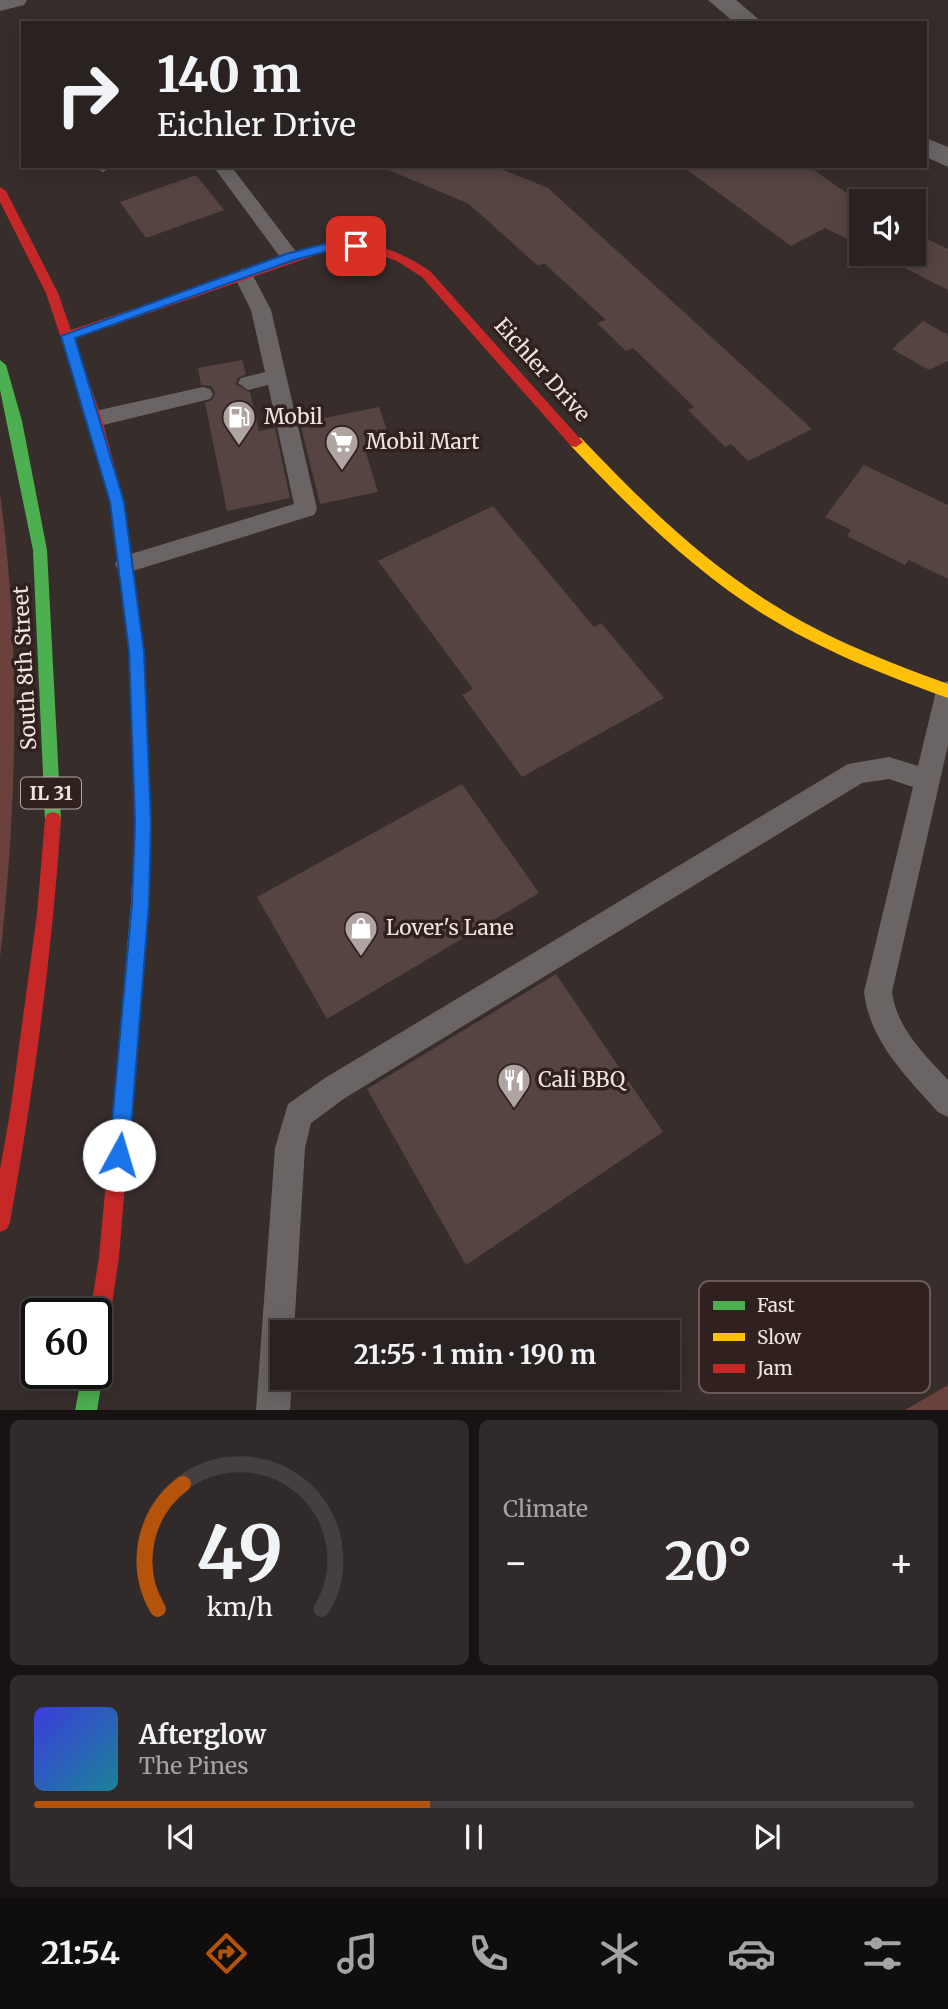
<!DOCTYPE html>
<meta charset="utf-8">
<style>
body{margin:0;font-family:Merriweather,serif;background:#312a2a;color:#f1f3f6;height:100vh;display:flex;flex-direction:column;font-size:26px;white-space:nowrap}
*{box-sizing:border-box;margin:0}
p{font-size:23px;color:#a5a4a5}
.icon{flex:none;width:38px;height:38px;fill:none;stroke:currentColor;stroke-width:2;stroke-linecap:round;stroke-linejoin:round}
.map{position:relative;height:1410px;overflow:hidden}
.drawer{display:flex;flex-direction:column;gap:10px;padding:10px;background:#171312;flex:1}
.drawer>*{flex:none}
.guide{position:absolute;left:21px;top:21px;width:906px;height:147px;border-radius:0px;box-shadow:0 4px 18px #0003,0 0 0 2px #453f3f;background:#292221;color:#f1f3f6;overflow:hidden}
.tools{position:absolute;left:849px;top:189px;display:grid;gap:14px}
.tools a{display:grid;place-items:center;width:77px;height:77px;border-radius:0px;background:#292221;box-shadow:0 4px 18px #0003,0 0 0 2px #453f3f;font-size:35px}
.speed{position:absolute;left:21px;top:1298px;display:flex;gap:14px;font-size:35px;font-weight:700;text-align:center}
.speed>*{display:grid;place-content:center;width:91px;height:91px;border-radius:50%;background:#292221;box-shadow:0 4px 18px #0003,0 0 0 2px #453f3f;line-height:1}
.speed .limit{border:4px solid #111;border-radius:10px;background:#fff;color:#111}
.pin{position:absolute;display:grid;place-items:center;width:60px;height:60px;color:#fff;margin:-30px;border-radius:14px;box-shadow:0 4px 10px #0006}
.me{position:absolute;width:77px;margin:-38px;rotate:6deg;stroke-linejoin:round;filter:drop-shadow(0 0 5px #0008)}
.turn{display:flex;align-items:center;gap:24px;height:147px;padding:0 21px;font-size:32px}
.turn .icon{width:91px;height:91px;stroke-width:2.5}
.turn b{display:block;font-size:49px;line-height:60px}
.big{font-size:52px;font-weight:700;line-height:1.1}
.drawer .tile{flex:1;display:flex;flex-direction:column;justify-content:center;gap:10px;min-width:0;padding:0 24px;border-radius:10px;background:#312a2a}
.drawer .dial{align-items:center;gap:0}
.dial svg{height:182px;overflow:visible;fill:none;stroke:#453f3f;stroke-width:7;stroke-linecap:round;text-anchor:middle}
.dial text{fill:#f1f3f6;stroke:none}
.song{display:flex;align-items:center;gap:21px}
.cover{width:84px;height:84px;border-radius:10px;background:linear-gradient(135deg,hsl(240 70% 55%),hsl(190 70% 35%))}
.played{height:7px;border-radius:4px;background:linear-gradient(90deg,#b45309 45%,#453f3f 45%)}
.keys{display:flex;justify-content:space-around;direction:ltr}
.heat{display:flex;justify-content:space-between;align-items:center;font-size:38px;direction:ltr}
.drawer .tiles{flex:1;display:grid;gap:10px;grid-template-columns:1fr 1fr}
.tile:last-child{grid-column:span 2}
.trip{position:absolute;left:270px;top:1320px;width:410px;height:70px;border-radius:0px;background:#292221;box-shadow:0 4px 18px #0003,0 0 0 2px #453f3f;font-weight:700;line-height:70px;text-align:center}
.tab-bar{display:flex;height:112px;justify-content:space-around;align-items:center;background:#100e0d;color:#a5a4a5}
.tab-bar .icon{width:49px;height:49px}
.tab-bar .selected{color:#b45309}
.tab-bar b{font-size:32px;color:#f1f3f6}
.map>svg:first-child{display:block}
.green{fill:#6a413c}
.building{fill:#554442}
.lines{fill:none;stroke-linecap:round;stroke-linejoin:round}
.lane{fill:#6a6564;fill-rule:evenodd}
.street{fill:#6a6564;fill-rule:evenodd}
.fast{fill:#4caf50;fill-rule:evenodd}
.slow{fill:#ffc107;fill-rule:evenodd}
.jam{fill:#c62828;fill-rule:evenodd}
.route{fill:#1a73e8;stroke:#114b97;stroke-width:2}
.labels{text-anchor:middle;stroke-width:7;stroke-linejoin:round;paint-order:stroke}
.shield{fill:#30201e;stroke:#b6a9a7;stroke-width:2}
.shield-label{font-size:19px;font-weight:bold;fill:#f0e4e2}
.street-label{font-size:21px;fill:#f0e4e2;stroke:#30201e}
.poi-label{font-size:21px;fill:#f0e4e2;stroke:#30201e;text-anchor:start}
.key{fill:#30201e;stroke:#6a5b59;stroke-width:2}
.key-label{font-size:19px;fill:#f0e4e2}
</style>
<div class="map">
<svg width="948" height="1411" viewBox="0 0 948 1411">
<rect width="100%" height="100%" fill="#372e2c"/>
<!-- green -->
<g class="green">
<path d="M 0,494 C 21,649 17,803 0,958 Z"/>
<polygon points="948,1385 948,1410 905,1410"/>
</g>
<!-- building -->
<g class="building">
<polygon points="379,166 494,166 548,188 812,429 748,461 731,444 725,447 688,410 694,407 633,348 626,351 597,323 606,320 544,263 538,266 469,204"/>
<polygon points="682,166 808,166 861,203 861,246 825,228 791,246"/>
<polygon points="196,175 224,210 146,238 120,202"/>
<polygon points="917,234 948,249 948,290 891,261 898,254 914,254 914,238"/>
<polygon points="923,321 948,335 948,361 929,370 892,349"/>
<polygon points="242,360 246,374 239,377 235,384 250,392 259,431 275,428 290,498 227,511 205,403 212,400 215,393 211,386 201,385 198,368"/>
<polygon points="379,407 393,447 366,453 378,492 320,504 300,423"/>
<polygon points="864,465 948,505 948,579 909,560 905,565 847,536 851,530 825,517"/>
<polygon points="493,506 594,627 601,623 664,698 522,777 462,695 473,689 378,561"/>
<polygon points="462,784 539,893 327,1019 257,897"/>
<polygon points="556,974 663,1132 466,1265 367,1089"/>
</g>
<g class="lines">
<!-- lane -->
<g class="lane">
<polygon points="114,166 103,172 94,167 95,166"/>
<polygon points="213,166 231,166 297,253 299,257 297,261 283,261"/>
<polygon points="243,268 250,270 271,310 317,509 314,515 126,573 118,570 115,564 118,558 294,504 268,385 248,390 238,383 241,378 265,372 251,310 233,274"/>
<polygon points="203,387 210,389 213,394 210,399 95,427 88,424 85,419 88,414 95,411"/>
<path d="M 948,681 L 948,745 L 892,992 C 897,1029 924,1054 948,1080 L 948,1117 L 938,1112 C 906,1076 870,1042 864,992 L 913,787 L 889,779 L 862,783 L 345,1098 L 311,1123 L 305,1148 L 294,1332 L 282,1332 L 282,1377 L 292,1377 L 290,1411 L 256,1411 L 275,1148 L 288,1104 L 325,1078 L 848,764 L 889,757 L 918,766 L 936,691 L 939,684 Z"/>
</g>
<!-- street -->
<g class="street">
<polygon points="0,0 27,0 24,5 0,11"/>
<polygon points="708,0 736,0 763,23 735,23"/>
<polygon points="926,138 948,147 948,167 926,157"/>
</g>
<!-- fast -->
<g class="fast">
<polygon points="0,360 6,365 22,421 47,550 61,819 59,824 53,826 47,824 45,819 33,550 0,390"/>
<polygon points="137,659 142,660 145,665 151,823 149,903 136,1053 134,1060 127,1062 120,1060 118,1053 131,903 135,823 129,665 132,660"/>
<polygon points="96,1365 103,1374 97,1411 75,1411 82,1374 96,1374"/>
</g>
<!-- slow -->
<path class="slow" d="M 576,437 L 581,438 C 640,500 701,560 774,605 C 828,639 888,662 948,684 L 948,698 C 884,675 821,650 763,614 C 691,569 630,508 571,446 L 569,442 Z"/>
<!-- jam -->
<g class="jam">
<path d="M 0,187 L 6,191 L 58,293 L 71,330 L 320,245 C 359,236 398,249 430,271 L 583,442 L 576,447 L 571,446 L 422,277 L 397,261 L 377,254 L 325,252 L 74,339 L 102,419 L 124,502 L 145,665 L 142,670 L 132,670 L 110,502 L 88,419 L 46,293 L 0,202 Z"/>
<path d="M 53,812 L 59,814 L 61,819 C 52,954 34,1088 10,1222 L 7,1229 L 0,1232 L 0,1169 L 10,1113 L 37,914 L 45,819 L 47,814 Z"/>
<polygon points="127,1044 134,1046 136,1053 119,1257 106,1344 103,1351 96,1354 96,1314 90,1314 99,1257 118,1053 120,1046"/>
</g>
</g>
<!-- route -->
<polygon class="route" points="356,242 360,243 360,248 324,252 294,260 75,338 124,502 144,651 151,823 149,903 129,1155 126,1162 119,1165 112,1162 109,1155 132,903 135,823 129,651 110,502 61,336 286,254 324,244"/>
<!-- icons -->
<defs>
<symbol id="fuel-pin" viewBox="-11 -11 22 30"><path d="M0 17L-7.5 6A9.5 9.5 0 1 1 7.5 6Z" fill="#afa4a2" stroke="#30201e"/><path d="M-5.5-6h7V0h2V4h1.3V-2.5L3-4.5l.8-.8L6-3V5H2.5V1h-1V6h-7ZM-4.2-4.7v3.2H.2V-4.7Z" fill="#fff"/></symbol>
<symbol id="supermarket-pin" viewBox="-11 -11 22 30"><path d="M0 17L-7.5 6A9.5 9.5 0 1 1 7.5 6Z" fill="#afa4a2" stroke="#30201e"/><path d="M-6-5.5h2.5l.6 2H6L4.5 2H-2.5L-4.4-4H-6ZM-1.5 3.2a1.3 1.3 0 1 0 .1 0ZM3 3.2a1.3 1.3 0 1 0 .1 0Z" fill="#fff"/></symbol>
<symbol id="shop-pin" viewBox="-11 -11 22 30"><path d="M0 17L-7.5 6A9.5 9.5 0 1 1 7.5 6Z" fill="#afa4a2" stroke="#30201e"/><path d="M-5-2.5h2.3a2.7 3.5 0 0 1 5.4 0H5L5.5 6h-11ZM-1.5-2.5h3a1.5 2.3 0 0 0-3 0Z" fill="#fff"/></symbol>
<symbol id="restaurant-pin" viewBox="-11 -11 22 30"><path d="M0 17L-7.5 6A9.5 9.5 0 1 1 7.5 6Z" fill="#afa4a2" stroke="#30201e"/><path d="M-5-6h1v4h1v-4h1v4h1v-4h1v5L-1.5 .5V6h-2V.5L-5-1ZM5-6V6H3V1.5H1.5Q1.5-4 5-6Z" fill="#fff"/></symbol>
</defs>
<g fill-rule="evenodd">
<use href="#fuel-pin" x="220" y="398" width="38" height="52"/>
<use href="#supermarket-pin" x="323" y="423" width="38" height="52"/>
<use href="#shop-pin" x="342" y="909" width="38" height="52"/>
<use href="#restaurant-pin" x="495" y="1061" width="38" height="52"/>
</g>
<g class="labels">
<!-- shield labels -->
<rect class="shield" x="21" y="777.5" width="60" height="31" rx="5"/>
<g class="shield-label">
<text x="51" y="800">IL 31</text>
</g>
<!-- street labels -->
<g class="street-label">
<text transform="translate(542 370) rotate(48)" y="7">Eichler Drive</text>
<text transform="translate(25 668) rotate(-93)" y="7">South 8th Street</text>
</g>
<!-- poi labels -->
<g class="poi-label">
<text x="264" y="424">Mobil</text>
<text x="366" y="449">Mobil Mart</text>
<text x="386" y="935">Lover's Lane</text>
<text x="538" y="1087">Cali BBQ</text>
</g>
</g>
<!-- legend -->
<rect x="699" y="1281" width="231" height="112" rx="10" class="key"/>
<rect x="713" y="1301" width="32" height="9" fill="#4caf50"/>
<rect x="713" y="1333" width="32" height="8" fill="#ffc107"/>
<rect x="713" y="1364" width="32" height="9" fill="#c62828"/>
<g class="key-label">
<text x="757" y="1312">Fast</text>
<text x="757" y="1344">Slow</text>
<text x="757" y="1375">Jam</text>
</g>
</svg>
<div class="tools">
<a><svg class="icon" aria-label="sound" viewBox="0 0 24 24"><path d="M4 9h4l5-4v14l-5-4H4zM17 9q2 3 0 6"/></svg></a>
</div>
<div class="speed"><div class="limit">60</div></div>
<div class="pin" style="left:356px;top:246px;background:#d93025"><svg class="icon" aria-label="arrive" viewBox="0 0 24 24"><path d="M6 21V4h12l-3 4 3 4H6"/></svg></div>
<svg class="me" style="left:119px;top:1155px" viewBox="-20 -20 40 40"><circle r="19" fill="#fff"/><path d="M0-13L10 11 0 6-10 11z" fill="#1a73e8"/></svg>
<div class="trip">21:55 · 1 min · 190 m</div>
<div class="guide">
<div class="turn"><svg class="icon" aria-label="right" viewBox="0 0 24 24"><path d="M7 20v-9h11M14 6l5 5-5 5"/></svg><div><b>140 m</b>Eichler Drive</div></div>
</div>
</div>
<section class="drawer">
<div class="tiles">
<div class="tile dial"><svg viewBox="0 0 100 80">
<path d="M14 69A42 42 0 1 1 86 69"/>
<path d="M14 69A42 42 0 0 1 25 14" stroke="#b45309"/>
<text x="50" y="56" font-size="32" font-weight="700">49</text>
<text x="50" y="72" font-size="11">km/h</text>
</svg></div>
<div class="tile"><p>Climate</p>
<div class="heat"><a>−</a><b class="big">20°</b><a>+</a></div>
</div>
<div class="tile">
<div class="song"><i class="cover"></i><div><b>Afterglow</b><p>The Pines</p></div></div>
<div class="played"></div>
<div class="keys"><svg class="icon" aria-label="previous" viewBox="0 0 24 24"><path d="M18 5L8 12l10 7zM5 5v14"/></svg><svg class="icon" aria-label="pause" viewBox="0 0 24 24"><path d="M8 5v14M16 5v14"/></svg><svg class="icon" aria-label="next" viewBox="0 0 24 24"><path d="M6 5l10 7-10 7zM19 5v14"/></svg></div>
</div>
</div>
</section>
<nav class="tab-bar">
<b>21:54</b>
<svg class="icon selected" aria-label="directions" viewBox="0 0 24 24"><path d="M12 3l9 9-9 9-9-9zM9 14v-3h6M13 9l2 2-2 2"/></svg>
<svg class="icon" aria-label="music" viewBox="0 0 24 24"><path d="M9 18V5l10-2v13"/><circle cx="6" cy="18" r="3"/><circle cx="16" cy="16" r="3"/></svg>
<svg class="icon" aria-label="phone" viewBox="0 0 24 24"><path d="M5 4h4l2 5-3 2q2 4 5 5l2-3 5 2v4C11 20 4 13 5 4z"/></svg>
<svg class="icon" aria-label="climate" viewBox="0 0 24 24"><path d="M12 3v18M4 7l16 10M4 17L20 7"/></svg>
<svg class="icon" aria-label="car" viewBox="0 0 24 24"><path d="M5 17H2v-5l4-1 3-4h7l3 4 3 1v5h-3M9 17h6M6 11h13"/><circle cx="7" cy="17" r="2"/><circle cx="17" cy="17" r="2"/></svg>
<svg class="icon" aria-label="filters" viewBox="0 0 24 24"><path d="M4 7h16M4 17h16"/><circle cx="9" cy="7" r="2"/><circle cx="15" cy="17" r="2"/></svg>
</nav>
